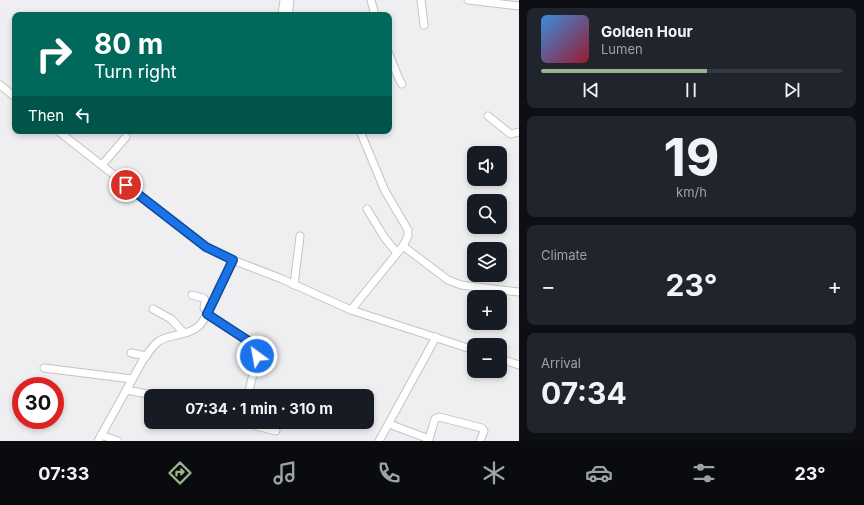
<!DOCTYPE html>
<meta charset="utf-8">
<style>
body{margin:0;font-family:Inter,sans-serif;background:#20242c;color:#f1f3f6;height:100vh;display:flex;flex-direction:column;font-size:15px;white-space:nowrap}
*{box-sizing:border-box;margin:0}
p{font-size:13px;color:#9ea1a6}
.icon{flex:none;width:22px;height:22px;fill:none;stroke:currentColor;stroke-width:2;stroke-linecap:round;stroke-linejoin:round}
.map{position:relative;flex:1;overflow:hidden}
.drawer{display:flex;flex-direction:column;gap:8px;padding:8px;background:#0d0f14;width:345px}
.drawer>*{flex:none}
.banner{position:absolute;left:12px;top:12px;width:380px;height:122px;border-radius:8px;box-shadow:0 2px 6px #0003;background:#00695c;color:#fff;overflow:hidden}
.tools{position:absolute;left:467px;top:146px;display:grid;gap:8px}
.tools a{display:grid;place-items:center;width:40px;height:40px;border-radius:8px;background:#171b24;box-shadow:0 2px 6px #0003;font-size:20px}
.speed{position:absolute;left:12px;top:377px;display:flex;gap:8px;font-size:20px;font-weight:700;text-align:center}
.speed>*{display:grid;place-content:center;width:52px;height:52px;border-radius:50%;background:#171b24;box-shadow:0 2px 6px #0003;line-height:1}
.speed .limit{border:6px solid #d22;background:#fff;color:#111}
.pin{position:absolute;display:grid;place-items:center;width:34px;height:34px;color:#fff;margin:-17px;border:2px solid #fff;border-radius:50%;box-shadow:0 1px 4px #0007}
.me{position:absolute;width:44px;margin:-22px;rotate:328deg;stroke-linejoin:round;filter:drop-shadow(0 0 3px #0008)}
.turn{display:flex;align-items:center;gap:14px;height:84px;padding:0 16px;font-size:18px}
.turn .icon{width:52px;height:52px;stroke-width:2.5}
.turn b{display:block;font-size:28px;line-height:34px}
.then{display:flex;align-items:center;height:38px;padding:0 16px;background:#0003;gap:8px;font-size:15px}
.big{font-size:30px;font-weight:700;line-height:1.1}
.drawer .tile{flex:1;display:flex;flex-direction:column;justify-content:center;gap:6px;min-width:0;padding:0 14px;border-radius:8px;background:#20242c}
.drawer .dial{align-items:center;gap:0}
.dial b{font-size:52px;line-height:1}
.song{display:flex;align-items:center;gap:12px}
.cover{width:48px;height:48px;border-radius:6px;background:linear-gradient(135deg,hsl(210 70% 55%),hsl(350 70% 35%))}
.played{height:4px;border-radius:2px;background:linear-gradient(90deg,#97b78b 55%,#363941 55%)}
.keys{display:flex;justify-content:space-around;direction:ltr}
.heat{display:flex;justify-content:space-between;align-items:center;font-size:22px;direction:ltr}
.trip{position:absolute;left:144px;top:389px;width:230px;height:40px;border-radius:8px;background:#171b24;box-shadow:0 2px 6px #0003;font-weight:700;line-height:40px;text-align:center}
.tabs{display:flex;height:64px;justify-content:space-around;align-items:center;background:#090b0e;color:#9ea1a6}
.tabs .icon{width:28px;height:28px}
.tabs .selected{color:#97b78b}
.tabs b{font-size:18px;color:#f1f3f6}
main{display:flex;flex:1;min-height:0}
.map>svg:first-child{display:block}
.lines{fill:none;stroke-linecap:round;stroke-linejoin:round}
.minor-casing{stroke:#c4c4c7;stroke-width:9}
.minor{stroke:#fff;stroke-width:7}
.route-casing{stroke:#114b97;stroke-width:10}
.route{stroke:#1a73e8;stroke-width:7}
</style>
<main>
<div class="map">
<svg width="519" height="441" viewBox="0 0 519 441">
<rect width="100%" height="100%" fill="#efeff2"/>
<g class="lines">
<defs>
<g id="minor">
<polyline points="371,0 375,15"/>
<polyline points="421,0 424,25"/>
<polyline points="468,0 519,6"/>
<polyline points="282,15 284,0"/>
<polyline points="288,15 290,0"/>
<polyline points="389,54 399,79 402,84"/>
<polyline points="0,85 15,97"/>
<polyline points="488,116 508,132 511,134 519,132"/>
<polyline points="58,131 206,247 233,260 282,279 351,310 474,350"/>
<polyline points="360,131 385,191 408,230 408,236 403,246"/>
<polyline points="102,165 126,137"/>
<polyline points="367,209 384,237 397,253"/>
<polyline points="294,285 300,236"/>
<polyline points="192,295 203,298 205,300 204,308 208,312"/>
<polyline points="153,309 171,319 184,333"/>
<polyline points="351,310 403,246 448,280 461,285 519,292"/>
<polyline points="207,314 256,347 258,351 257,356 248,396"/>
<polyline points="131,353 146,356"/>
<polyline points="500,359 519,365"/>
<polyline points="44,368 132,379"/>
<polyline points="126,390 153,395"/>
<polyline points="251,422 256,426 276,431"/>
<polyline points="389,424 429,439 435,419 439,417 482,428 484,431 480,441"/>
<polyline points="101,435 118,441"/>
<path d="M 98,441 L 143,360 C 148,354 152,346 159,341 C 170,334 188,336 199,326 C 210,315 225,276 233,260"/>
<polyline points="379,441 436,337"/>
</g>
</defs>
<!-- minor casing -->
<use href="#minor" class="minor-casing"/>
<!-- minor -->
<use href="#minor" class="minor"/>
</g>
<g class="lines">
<defs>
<polyline id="route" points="126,185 206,247 233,260 207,314 253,344 258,351 257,356"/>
</defs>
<!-- route casing -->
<use href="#route" class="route-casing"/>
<!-- route -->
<use href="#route" class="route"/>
</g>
</svg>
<div class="tools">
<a><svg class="icon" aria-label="sound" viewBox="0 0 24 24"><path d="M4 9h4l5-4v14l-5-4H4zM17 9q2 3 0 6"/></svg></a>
<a><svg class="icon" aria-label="search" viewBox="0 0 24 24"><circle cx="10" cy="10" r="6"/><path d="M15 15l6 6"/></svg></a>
<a><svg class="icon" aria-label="layers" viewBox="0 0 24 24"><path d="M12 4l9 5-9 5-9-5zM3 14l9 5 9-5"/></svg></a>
<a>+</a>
<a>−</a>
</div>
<div class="speed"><div class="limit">30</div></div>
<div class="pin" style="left:126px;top:185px;background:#d93025"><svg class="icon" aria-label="arrive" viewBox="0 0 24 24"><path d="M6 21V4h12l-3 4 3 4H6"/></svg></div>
<svg class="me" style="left:257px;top:356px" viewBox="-20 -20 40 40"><circle r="17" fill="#1a73e8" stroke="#fff" stroke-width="3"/><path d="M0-11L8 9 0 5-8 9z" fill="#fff"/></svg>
<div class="trip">07:34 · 1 min · 310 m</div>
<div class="banner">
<div class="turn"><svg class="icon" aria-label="right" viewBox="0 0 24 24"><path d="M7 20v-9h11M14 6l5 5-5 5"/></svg><div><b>80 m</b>Turn right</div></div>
<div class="then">Then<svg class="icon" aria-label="left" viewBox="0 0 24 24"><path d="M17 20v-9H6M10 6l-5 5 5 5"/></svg></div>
</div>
</div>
<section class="drawer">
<div class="tile">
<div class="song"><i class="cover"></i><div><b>Golden Hour</b><p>Lumen</p></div></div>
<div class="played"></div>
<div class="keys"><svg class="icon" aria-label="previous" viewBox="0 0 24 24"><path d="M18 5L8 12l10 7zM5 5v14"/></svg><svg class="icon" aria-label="pause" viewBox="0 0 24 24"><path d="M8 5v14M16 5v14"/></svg><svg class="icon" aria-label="next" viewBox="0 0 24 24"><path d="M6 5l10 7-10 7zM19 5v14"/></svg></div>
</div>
<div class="tile dial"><b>19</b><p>km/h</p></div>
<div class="tile"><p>Climate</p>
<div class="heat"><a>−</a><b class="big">23°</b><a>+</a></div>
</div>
<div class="tile"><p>Arrival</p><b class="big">07:34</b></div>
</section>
</main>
<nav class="tabs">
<b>07:33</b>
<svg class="icon selected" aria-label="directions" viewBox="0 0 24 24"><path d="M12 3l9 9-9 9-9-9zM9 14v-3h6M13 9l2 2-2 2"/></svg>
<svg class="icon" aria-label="music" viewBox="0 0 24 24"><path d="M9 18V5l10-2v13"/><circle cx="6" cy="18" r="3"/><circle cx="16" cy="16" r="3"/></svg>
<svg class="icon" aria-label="phone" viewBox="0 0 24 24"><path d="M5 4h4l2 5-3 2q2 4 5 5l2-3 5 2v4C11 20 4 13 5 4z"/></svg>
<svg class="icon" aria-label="climate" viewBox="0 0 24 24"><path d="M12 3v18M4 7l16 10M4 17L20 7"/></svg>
<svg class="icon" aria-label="car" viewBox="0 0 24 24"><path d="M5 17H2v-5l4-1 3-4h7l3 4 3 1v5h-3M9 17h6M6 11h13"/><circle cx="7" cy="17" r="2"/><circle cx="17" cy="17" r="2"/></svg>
<svg class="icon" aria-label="filters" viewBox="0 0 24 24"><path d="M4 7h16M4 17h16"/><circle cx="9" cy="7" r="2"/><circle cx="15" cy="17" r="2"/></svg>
<b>23°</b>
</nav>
